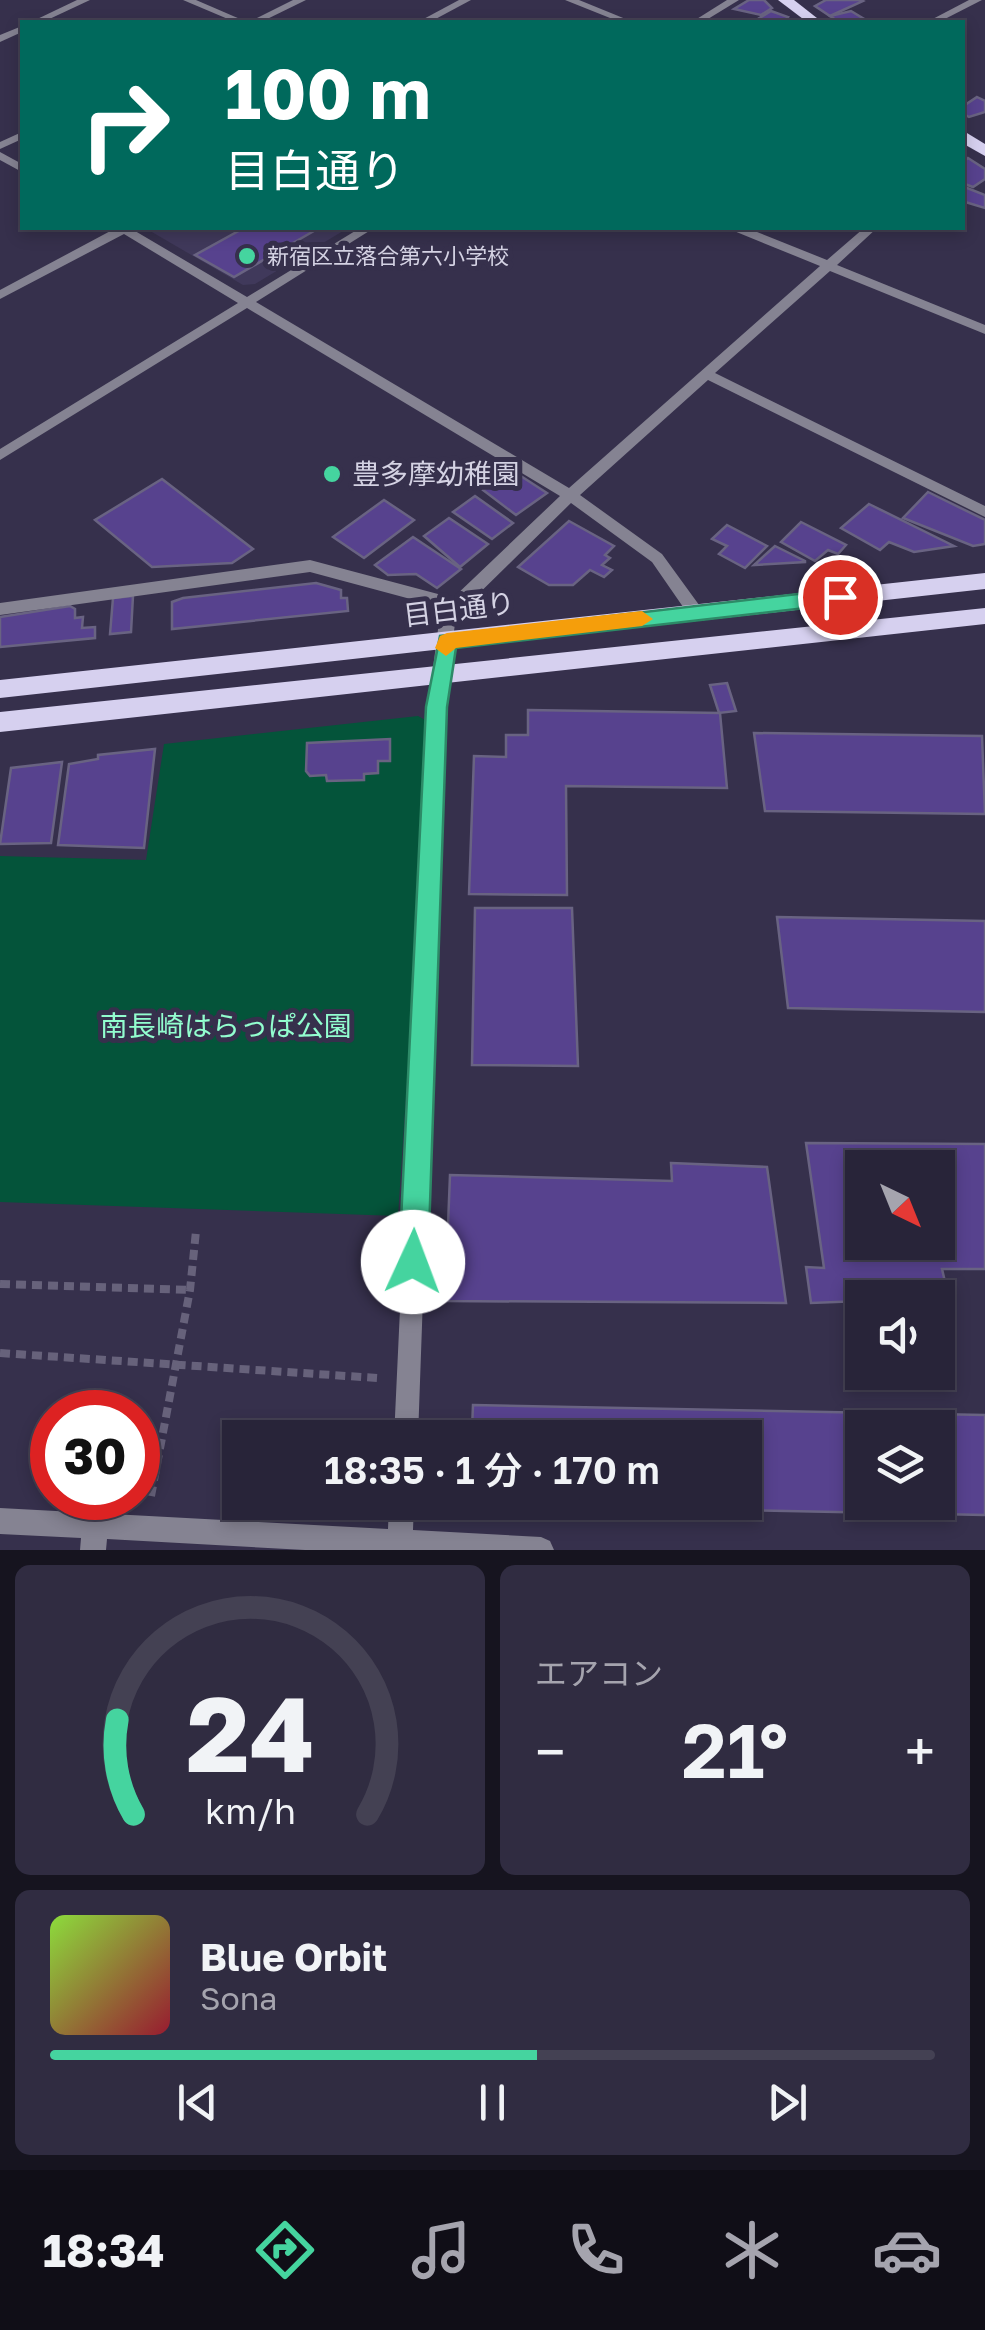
<!DOCTYPE html>
<html lang="ja">
<meta charset="utf-8">
<style>
body{margin:0;font-family:"Golos Text","Noto Sans JP",sans-serif;background:#302c41;color:#f1f3f6;height:100vh;display:flex;flex-direction:column;font-size:38px;white-space:nowrap}
*{box-sizing:border-box;margin:0}
p{font-size:32px;color:#a5a4ae}
.icon{flex:none;width:55px;height:55px;fill:none;stroke:currentColor;stroke-width:2;stroke-linecap:round;stroke-linejoin:round}
.map{position:relative;height:1550px;overflow:hidden}
.sheet{display:flex;flex-direction:column;gap:15px;padding:15px;background:#16141f;flex:1}
.sheet>*{flex:none}
.top-card{position:absolute;left:20px;top:20px;width:945px;height:210px;border-radius:0px;box-shadow:0 5px 15px #0003,0 0 0 2px #444153;background:#00695c;color:#fff;overflow:hidden}
.needle{width:65px;rotate:137deg}
.fabs{position:absolute;left:845px;top:1150px;display:grid;gap:20px}
.fabs a{display:grid;place-items:center;width:110px;height:110px;border-radius:0px;background:#282439;box-shadow:0 5px 15px #0003,0 0 0 2px #444153;font-size:50px}
.speed{position:absolute;left:30px;top:1390px;display:flex;gap:20px;font-size:50px;font-weight:700;text-align:center}
.speed>*{display:grid;place-content:center;width:130px;height:130px;border-radius:50%;background:#282439;box-shadow:0 5px 15px #0003,0 0 0 2px #444153;line-height:1}
.speed .limit{border:15px solid #d22;background:#fff;color:#111}
.pin{position:absolute;display:grid;place-items:center;width:85px;height:85px;color:#fff;margin:-42px;border:5px solid #fff;border-radius:50%;box-shadow:0 2px 10px #0007}
.me{position:absolute;width:110px;margin:-55px;rotate:2deg;stroke-linejoin:round;filter:drop-shadow(0 0 8px #0008)}
.turn{display:flex;align-items:center;gap:35px;height:210px;padding:0 40px;font-size:45px}
.turn .icon{width:130px;height:130px;stroke-width:2.5}
.turn b{display:block;font-size:70px;line-height:85px}
.big{font-size:75px;font-weight:600;line-height:1.1}
.sheet .tile{flex:1;display:flex;flex-direction:column;justify-content:center;gap:15px;min-width:0;padding:0 35px;border-radius:15px;background:#302c41}
.sheet .dial{align-items:center;gap:0}
.dial svg{height:260px;overflow:visible;fill:none;stroke:#444153;stroke-width:7;stroke-linecap:round;text-anchor:middle}
.dial text{fill:#f1f3f6;stroke:none}
.song{display:flex;align-items:center;gap:30px}
.cover{width:120px;height:120px;border-radius:15px;background:linear-gradient(135deg,hsl(90 70% 55%),hsl(350 70% 35%))}
.played{height:10px;border-radius:5px;background:linear-gradient(90deg,#45d49f 55%,#444153 55%)}
.keys{display:flex;justify-content:space-around;direction:ltr}
.heat{display:flex;justify-content:space-between;align-items:center;font-size:55px;direction:ltr}
.sheet .tiles{flex:1;display:grid;gap:15px;grid-template-columns:1fr 1fr}
.tile:last-child{grid-column:span 2}
.trip{position:absolute;left:222px;top:1420px;width:540px;height:100px;border-radius:0px;background:#282439;box-shadow:0 5px 15px #0003,0 0 0 2px #444153;font-weight:600;line-height:100px;text-align:center}
.menu{display:flex;height:160px;justify-content:space-around;align-items:center;background:#100e17;color:#a5a4ae}
.menu .icon{width:70px;height:70px}
.menu .selected{color:#45d49f}
.menu b{font-size:45px;color:#f1f3f6}
.map>svg:first-child{display:block}
.built{fill:#40395b}
.green{fill:#04543a}
.building{fill:#57428e;stroke:#696382;stroke-width:2.5;fill-rule:evenodd}
.lines{fill:none;stroke-linecap:round;stroke-linejoin:round}
.path{stroke:#67627b;stroke-width:8;stroke-dasharray:10 6;stroke-linecap:butt}
.minor{fill:#858392;fill-rule:evenodd}
.major{fill:#d6d0ef;fill-rule:evenodd}
.route{fill:#45d49f;stroke:#2d8a67;stroke-width:2.5}
.slow{fill:#f59e0b}
.poi-dot{fill:#45d49f;stroke:#36304c;stroke-width:4}
.labels{text-anchor:middle;stroke-width:10;stroke-linejoin:round;paint-order:stroke}
.far-poi-label{font-size:22px;fill:#d4d2e3;stroke:#36304c;text-anchor:start}
.poi-label{font-size:28px;fill:#d4d2e3;stroke:#36304c;text-anchor:start}
.street-label{font-size:28px;fill:#d4d2e3;stroke:#36304c}
.park-label{font-size:28px;fill:#92fecf;stroke:#36304c}
</style>
<div class="map">
<svg width="985" height="1550" viewBox="0 0 985 1550">
<rect width="100%" height="100%" fill="#36304c"/>
<!-- built -->
<polygon class="built" points="145,228 348,228 255,284 243,285"/>
<!-- green -->
<polygon class="green" points="418,716 431,723 398,1216 0,1202 0,856 146,860 164,744"/>
<!-- building -->
<g class="building">
<polygon points="749,0 764,0 772,8 761,15 734,9"/>
<polygon points="826,0 861,0 863,1 830,16 815,6"/>
<polygon points="771,11 788,17 785,21 792,22 753,22"/>
<polygon points="851,11 866,20 876,22 839,22 830,16"/>
<polygon points="977,97 985,101 985,112 969,117 962,113 962,107"/>
<polygon points="968,158 985,169 985,179 973,187 962,183 962,163"/>
<polygon points="962,186 985,195 985,208 962,201"/>
<polygon points="244,228 319,228 234,277 195,255"/>
<polygon points="508,472 516,473 547,493 516,515 483,490"/>
<polygon points="162,479 253,549 232,563 152,567 95,520"/>
<polygon points="928,492 985,520 985,544 973,546 903,518"/>
<polygon points="475,496 513,523 492,539 453,512"/>
<polygon points="384,500 414,520 364,558 333,537"/>
<polygon points="869,504 954,546 914,552 889,542 880,550 841,528"/>
<polygon points="449,518 488,544 460,567 424,536"/>
<polygon points="569,521 614,546 605,555 610,558 602,565 612,570 604,577 590,570 573,585 549,585 518,567"/>
<polygon points="801,522 846,545 838,554 828,550 815,561 781,542"/>
<polygon points="727,525 767,546 745,568 719,554 727,546 712,539"/>
<polygon points="413,537 461,569 437,588 416,574 388,575 375,565"/>
<polygon points="775,546 805,561 805,562 754,565"/>
<polygon points="316,583 341,590 341,598 347,598 348,611 172,629 172,602 183,598"/>
<polygon points="133,596 131,632 110,634 113,598"/>
<polygon points="70,606 75,609 75,618 83,617 82,628 95,627 95,638 0,647 0,617"/>
<polygon points="727,683 736,711 719,713 710,685"/>
<polygon points="528,710 720,713 727,788 566,786 567,895 469,894 474,756 506,757 506,735 528,735"/>
<polygon points="754,733 982,736 985,814 765,811"/>
<polygon points="390,739 390,761 378,761 378,773 364,774 364,780 327,781 326,775 310,776 306,771 307,743"/>
<polygon points="155,749 144,848 58,845 69,764 98,759 98,755"/>
<polygon points="62,762 51,843 0,844 11,768"/>
<polygon points="475,908 572,908 578,1066 472,1065"/>
<polygon points="777,917 985,921 985,1012 788,1008"/>
<path d="M 806,1143 L 985,1144 L 985,1269 L 942,1269 L 950,1303 L 938,1303 L 938,1298 L 811,1303 L 806,1267 L 824,1268 ZM 862,1168 L 938,1168 L 938,1242 L 862,1242 Z"/>
<polygon points="671,1163 767,1167 786,1303 445,1301 450,1175 672,1181"/>
<path d="M 473,1405 L 985,1415 L 985,1515 L 440,1504 L 745,1502 L 745,1438 L 443,1438 L 443,1429 L 472,1429 ZM 862,1428 L 938,1428 L 938,1502 L 862,1502 Z"/>
</g>
<g class="lines">
<!-- path -->
<g class="path">
<polyline points="0,1284 190,1290"/>
<polyline points="0,1353 377,1378"/>
<polyline points="151,1496 190,1290 196,1231"/>
</g>
<!-- minor -->
<g class="minor">
<polygon points="77,0 90,0 43,22 31,22"/>
<polygon points="183,0 196,0 247,22 235,22"/>
<polygon points="293,0 306,0 261,22 249,22"/>
<polygon points="459,0 471,0 430,22 418,22"/>
<polygon points="565,0 579,0 633,22 620,22"/>
<polygon points="727,0 739,0 703,22 692,22"/>
<polygon points="969,0 982,0 939,22 927,22"/>
<polygon points="22,26 22,32 0,42 0,35"/>
<polygon points="22,132 22,139 0,149 0,142"/>
<polygon points="0,152 22,164 22,172 0,160"/>
<polygon points="116,228 130,228 247,297 360,228 374,228 256,302 569,488 820,266 734,231 732,228 747,228 827,260 864,228 877,228 837,265 985,325 985,334 830,271 715,373 985,506 985,517 708,380 580,495 662,554 702,609 704,613 702,617 690,617 652,562 571,503 456,616 444,707 418,1438 394,1438 428,707 440,614 444,608 310,572 0,615 0,603 310,560 453,598 560,496 247,308 0,460 0,449 238,303 124,234 0,299 0,290"/>
<polygon points="389,1502 414,1502 413,1530 541,1537 550,1541 554,1550 305,1550 107,1539 106,1550 80,1550 81,1538 0,1534 0,1508 388,1529"/>
</g>
<!-- major -->
<g class="major">
<polygon points="778,0 794,0 822,22 807,22"/>
<polygon points="962,130 985,144 985,156 962,143"/>
<polygon points="985,573 985,589 0,698 0,680"/>
<polygon points="985,608 985,624 0,732 0,712"/>
</g>
</g>
<!-- route -->
<polygon class="route" points="840,589 851,597 840,604 456,648 447,707 428,1262 424,1272 413,1276 403,1272 399,1262 426,707 440,636"/>
<!-- slow -->
<polygon class="slow" points="642,611 653,619 642,626 456,648 446,656 435,648 440,636 447,633"/>
<!-- markers -->
<g class="poi-dot">
<circle cx="247" cy="256" r="10"/>
<circle cx="332" cy="474" r="10"/>
</g>
<g class="labels">
<!-- far-poi labels -->
<g class="far-poi-label">
<text x="267" y="264">新宿区立落合第六小学校</text>
</g>
<!-- poi labels -->
<g class="poi-label">
<text x="352" y="484">豊多摩幼稚園</text>
</g>
<!-- street labels -->
<g class="street-label">
<text transform="translate(459 609) rotate(-7)" y="10">目白通り</text>
</g>
<!-- park labels -->
<g class="park-label">
<text x="226" y="1036">南長崎はらっぱ公園</text>
</g>
</g>
</svg>
<div class="fabs">
<a><svg class="needle" viewBox="-14 -14 28 28"><path d="M0-13l5 13h-10z" fill="#e53935"/><path d="M0 13l5-13h-10z" fill="#a5a4ae"/></svg></a>
<a><svg class="icon" aria-label="sound" viewBox="0 0 24 24"><path d="M4 9h4l5-4v14l-5-4H4zM17 9q2 3 0 6"/></svg></a>
<a><svg class="icon" aria-label="layers" viewBox="0 0 24 24"><path d="M12 4l9 5-9 5-9-5zM3 14l9 5 9-5"/></svg></a>
</div>
<div class="speed"><div class="limit">30</div></div>
<div class="pin" style="left:840px;top:597px;background:#d93025"><svg class="icon" aria-label="arrive" viewBox="0 0 24 24"><path d="M6 21V4h12l-3 4 3 4H6"/></svg></div>
<svg class="me" style="left:413px;top:1262px" viewBox="-20 -20 40 40"><circle r="19" fill="#fff"/><path d="M0-13L10 11 0 6-10 11z" fill="#45d49f"/></svg>
<div class="trip">18:35 · 1 分 · 170 m</div>
<div class="top-card">
<div class="turn"><svg class="icon" aria-label="right" viewBox="0 0 24 24"><path d="M7 20v-9h11M14 6l5 5-5 5"/></svg><div><b>100 m</b>目白通り</div></div>
</div>
</div>
<section class="sheet">
<div class="tiles">
<div class="tile dial"><svg viewBox="0 0 100 80">
<path d="M14 69A42 42 0 1 1 86 69"/>
<path d="M14 69A42 42 0 0 1 9 40" stroke="#45d49f"/>
<text x="50" y="56" font-size="32" font-weight="700">24</text>
<text x="50" y="72" font-size="11">km/h</text>
</svg></div>
<div class="tile"><p>エアコン</p>
<div class="heat"><a>−</a><b class="big">21°</b><a>+</a></div>
</div>
<div class="tile">
<div class="song"><i class="cover"></i><div><b>Blue Orbit</b><p>Sona</p></div></div>
<div class="played"></div>
<div class="keys"><svg class="icon" aria-label="previous" viewBox="0 0 24 24"><path d="M18 5L8 12l10 7zM5 5v14"/></svg><svg class="icon" aria-label="pause" viewBox="0 0 24 24"><path d="M8 5v14M16 5v14"/></svg><svg class="icon" aria-label="next" viewBox="0 0 24 24"><path d="M6 5l10 7-10 7zM19 5v14"/></svg></div>
</div>
</div>
</section>
<nav class="menu">
<b>18:34</b>
<svg class="icon selected" aria-label="directions" viewBox="0 0 24 24"><path d="M12 3l9 9-9 9-9-9zM9 14v-3h6M13 9l2 2-2 2"/></svg>
<svg class="icon" aria-label="music" viewBox="0 0 24 24"><path d="M9 18V5l10-2v13"/><circle cx="6" cy="18" r="3"/><circle cx="16" cy="16" r="3"/></svg>
<svg class="icon" aria-label="phone" viewBox="0 0 24 24"><path d="M5 4h4l2 5-3 2q2 4 5 5l2-3 5 2v4C11 20 4 13 5 4z"/></svg>
<svg class="icon" aria-label="climate" viewBox="0 0 24 24"><path d="M12 3v18M4 7l16 10M4 17L20 7"/></svg>
<svg class="icon" aria-label="car" viewBox="0 0 24 24"><path d="M5 17H2v-5l4-1 3-4h7l3 4 3 1v5h-3M9 17h6M6 11h13"/><circle cx="7" cy="17" r="2"/><circle cx="17" cy="17" r="2"/></svg>
</nav>
